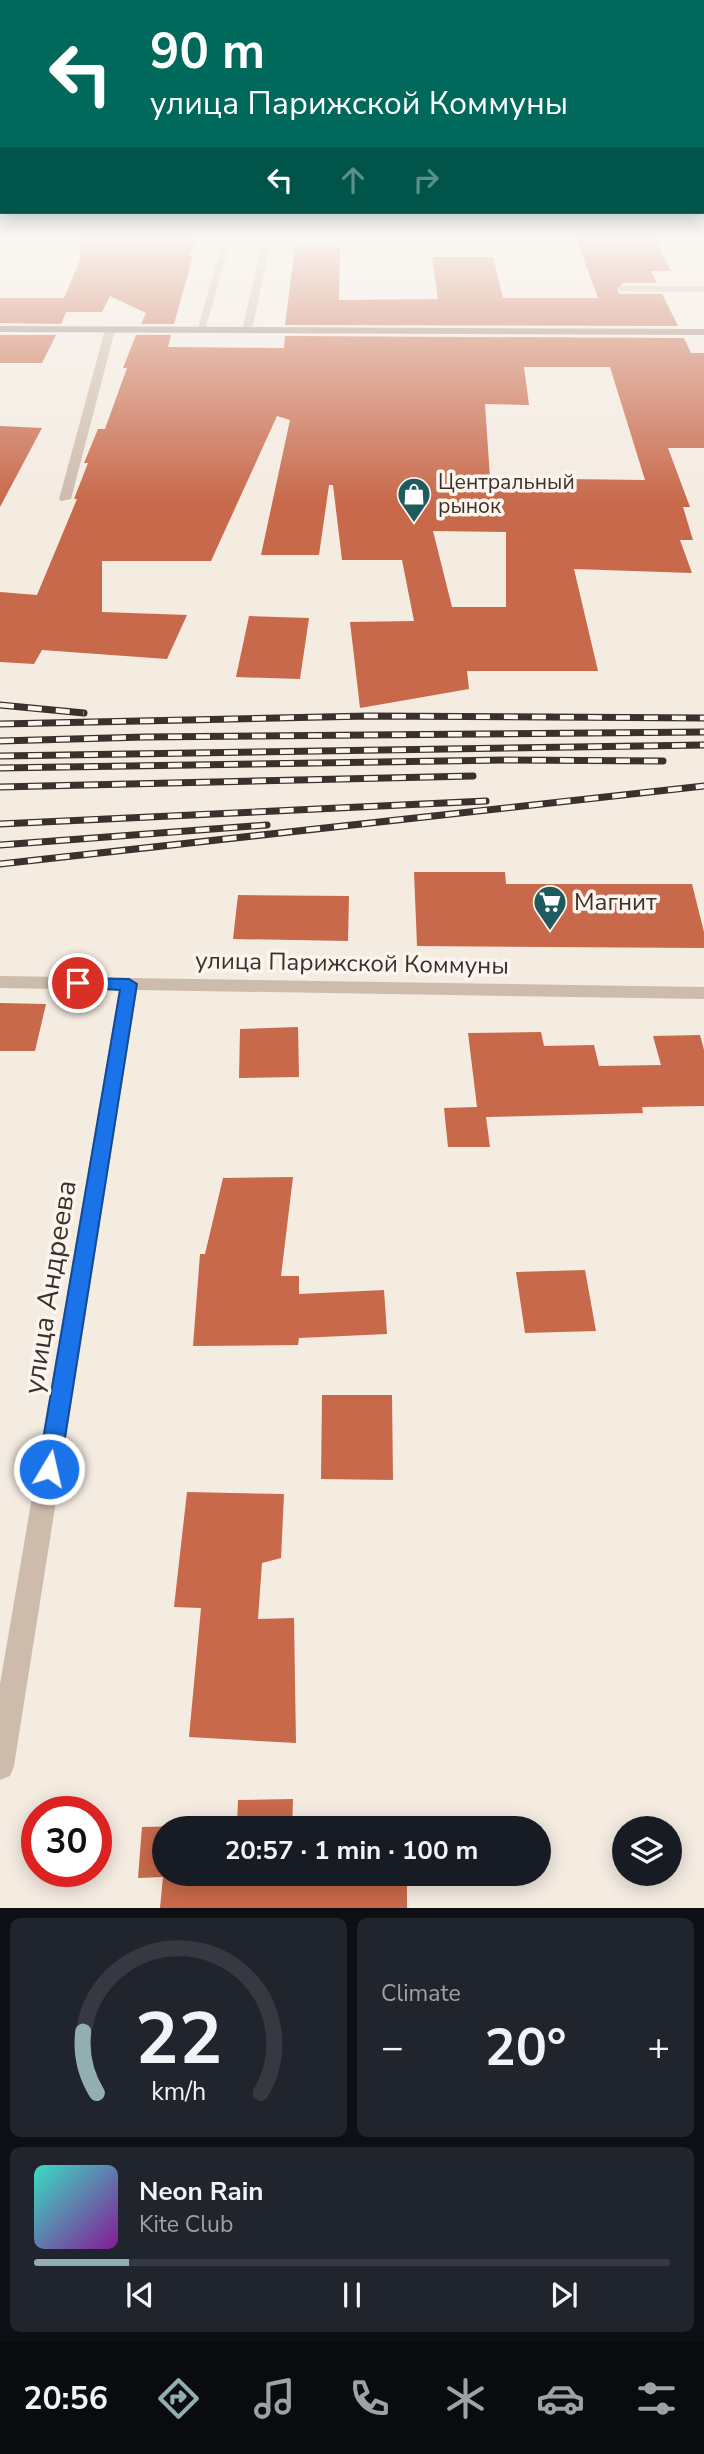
<!DOCTYPE html>
<meta charset="utf-8">
<style>
body{margin:0;font-family:"Nunito Sans",sans-serif;background:#20242c;color:#f1f3f6;height:100vh;display:flex;flex-direction:column;font-size:26px;white-space:nowrap}
*{box-sizing:border-box;margin:0}
p{font-size:23px;color:#9ea1a6}
.icon{flex:none;width:38px;height:38px;fill:none;stroke:currentColor;stroke-width:2;stroke-linecap:round;stroke-linejoin:round}
.map{position:relative;height:1908px;overflow:hidden}
.sheet{display:flex;flex-direction:column;gap:10px;padding:10px;background:#0d0f14;flex:1}
.sheet>*{flex:none}
.hud{position:absolute;left:0px;top:0px;width:705px;height:214px;box-shadow:0 4px 18px #0003;background:#00695c;color:#fff;overflow:hidden}
.buttons{position:absolute;left:612px;top:1816px;display:grid;gap:14px}
.buttons a{display:grid;place-items:center;width:70px;height:70px;border-radius:50%;background:#171b24;box-shadow:0 4px 18px #0003;font-size:35px}
.speed{position:absolute;left:21px;top:1796px;display:flex;gap:14px;font-size:35px;font-weight:700;text-align:center}
.speed>*{display:grid;place-content:center;width:91px;height:91px;border-radius:50%;background:#171b24;box-shadow:0 4px 18px #0003;line-height:1}
.speed .limit{border:10px solid #d22;background:#fff;color:#111}
.pin{position:absolute;display:grid;place-items:center;width:60px;height:60px;color:#fff;margin:-30px;border:4px solid #fff;border-radius:50%;box-shadow:0 2px 7px #0007}
.me{position:absolute;width:77px;margin:-38px;rotate:9deg;stroke-linejoin:round;filter:drop-shadow(0 0 5px #0008)}
.turn{display:flex;align-items:center;gap:24px;height:147px;padding:0 35px;font-size:32px}
.turn .icon{width:91px;height:91px;stroke-width:2.5}
.turn b{display:block;font-size:49px;line-height:60px}
.lanes{display:flex;align-items:center;height:66px;padding:0 35px;background:#0003;justify-content:center;gap:35px;direction:ltr}
.lanes .off{opacity:.35}
.big{font-size:52px;font-weight:700;line-height:1.1}
.sheet .widget{flex:1;display:flex;flex-direction:column;justify-content:center;gap:10px;min-width:0;padding:0 24px;border-radius:10px;background:#20242c}
.sheet .dial{align-items:center;gap:0}
.dial svg{height:182px;overflow:visible;fill:none;stroke:#363941;stroke-width:7;stroke-linecap:round;text-anchor:middle}
.dial text{fill:#f1f3f6;stroke:none}
.song{display:flex;align-items:center;gap:21px}
.cover{width:84px;height:84px;border-radius:10px;background:linear-gradient(135deg,hsl(170 70% 55%),hsl(290 70% 35%))}
.played{height:7px;border-radius:4px;background:linear-gradient(90deg,#92aeb2 15%,#363941 15%)}
.keys{display:flex;justify-content:space-around;direction:ltr}
.heat{display:flex;justify-content:space-between;align-items:center;font-size:38px;direction:ltr}
.sheet .tiles{flex:1;display:grid;gap:10px;grid-template-columns:1fr 1fr}
.widget:last-child{grid-column:span 2}
.trip{position:absolute;left:152px;top:1816px;width:399px;height:70px;border-radius:35px;background:#171b24;box-shadow:0 4px 18px #0003;font-weight:700;line-height:70px;text-align:center}
.tab-bar{display:flex;height:112px;justify-content:space-around;align-items:center;background:#090b0e;color:#9ea1a6}
.tab-bar .icon{width:49px;height:49px}
.tab-bar .current{color:#92aeb2}
.tab-bar b{font-size:32px;color:#f1f3f6}
.map>svg:first-child{display:block}
.building{fill:#c8694b;fill-rule:evenodd}
.lines{fill:none;stroke-linecap:round;stroke-linejoin:round}
.lane{fill:#cdbbac;fill-rule:evenodd}
.street{fill:#cdbbac;fill-rule:evenodd}
.secondary{fill:#a18a7d;fill-rule:evenodd}
.rail-casing{stroke:#3b302b;stroke-width:7}
.rail{stroke:#fbf5ee;stroke-width:4.5;stroke-dasharray:14;stroke-linecap:butt}
.route{fill:#1a73e8;stroke:#114b97;stroke-width:2}
.labels{text-anchor:middle;stroke-width:7;stroke-linejoin:round;paint-order:stroke}
.far-poi-label{font-size:21px;fill:#3b302b;stroke:#fbf5ee;text-anchor:start}
.poi-label{font-size:24px;fill:#3b302b;stroke:#fbf5ee;text-anchor:start}
.street-label{font-size:24px;fill:#3b302b;stroke:#fbf5ee}
.near-street-label{font-size:28px;fill:#3b302b;stroke:#fbf5ee}
</style>
<div class="map">
<svg width="704" height="1908" viewBox="0 0 704 1908">
<rect width="100%" height="100%" fill="#f4ebe1"/>
<!-- building -->
<g class="building">
<polygon points="81,235 197,235 189,256 193,256 174,324 141,324 146,313 110,296 102,312 66,312 61,324 0,323 0,298 64,298 80,260"/>
<polygon points="575,235 652,235 671,271 651,271 657,283 623,283 617,290 620,294 662,294 678,326 285,325 295,247 340,247 339,300 438,299 432,257 493,257 503,298 598,298"/>
<polygon points="0,335 56,335 42,363 0,363"/>
<path d="M 136,335 L 171,335 L 168,347 L 284,348 L 285,336 L 684,338 L 691,353 L 704,353 L 704,448 L 668,448 L 690,507 L 683,507 L 693,540 L 680,540 L 692,573 L 574,569 L 598,671 L 467,671 L 469,689 L 360,708 L 350,622 L 414,621 L 402,560 L 342,560 L 333,485 L 329,485 L 319,555 L 261,555 L 290,420 L 277,416 L 211,561 L 102,561 L 102,612 L 187,615 L 167,659 L 42,650 L 34,664 L 0,662 L 0,592 L 37,595 L 77,499 L 74,499 L 88,463 L 84,463 L 98,429 L 105,429 L 127,368 L 123,368 ZM 524,367 L 610,367 L 645,480 L 490,478 L 485,404 L 529,405 ZM 433,531 L 506,532 L 506,607 L 452,607 Z"/>
<polygon points="0,426 42,428 0,507"/>
<polygon points="249,616 309,618 300,679 236,677"/>
<polygon points="414,872 505,872 506,884 692,884 704,932 704,948 417,946"/>
<polygon points="238,895 349,896 348,941 233,939"/>
<polygon points="0,1003 46,1004 35,1051 0,1051"/>
<polygon points="298,1027 299,1077 239,1078 240,1029"/>
<polygon points="541,1032 544,1046 594,1045 599,1066 661,1065 653,1036 700,1035 704,1050 704,1106 642,1107 643,1113 486,1117 490,1147 448,1147 444,1108 477,1107 468,1033"/>
<polygon points="293,1177 281,1276 299,1276 299,1294 384,1290 387,1334 299,1338 298,1345 193,1346 200,1254 205,1254 223,1178"/>
<polygon points="585,1270 596,1331 525,1333 516,1272"/>
<polygon points="322,1395 392,1395 393,1480 321,1479"/>
<polygon points="187,1492 284,1494 281,1558 262,1563 258,1619 294,1618 296,1743 189,1737 201,1608 174,1607"/>
<polygon points="293,1799 292,1829 164,1829 164,1874 407,1874 407,1908 160,1908 163,1877 138,1878 142,1827 237,1825 238,1800"/>
</g>
<g class="lines">
<!-- lane -->
<g class="lane">
<polygon points="623,286 704,286 704,292 620,291 619,289"/>
<polygon points="110,327 115,330 71,499 61,501 59,499 105,330"/>
</g>
<!-- street -->
<g class="street">
<polygon points="224,235 232,235 205,330 197,332"/>
<polygon points="264,235 272,235 252,330 247,333 242,330"/>
<polygon points="0,976 704,987 704,999 137,990 14,1766 10,1776 0,1780 0,1684 119,990 0,988"/>
</g>
<!-- secondary -->
<polygon class="secondary" points="0,326 704,329 704,335 0,332"/>
<defs>
<g id="rail">
<polyline points="0,705 84,713"/>
<polyline points="0,724 368,716 704,718"/>
<polyline points="0,741 145,737 704,732"/>
<polyline points="0,756 704,745"/>
<polyline points="0,768 505,760 663,761"/>
<polyline points="0,787 473,776"/>
<polyline points="0,824 486,801"/>
<polyline points="0,845 267,825"/>
<polyline points="0,864 704,786"/>
</g>
</defs>
<!-- rail casing -->
<use href="#rail" class="rail-casing"/>
<!-- rail -->
<use href="#rail" class="rail"/>
</g>
<!-- sky -->
<linearGradient id="sky" x2="0" y2="1"><stop stop-color="#7eb2d2"/><stop offset="0.47" stop-color="#faf6f2"/><stop offset="1" stop-color="#faf6f2" stop-opacity="0"/></linearGradient>
<rect width="704" height="502" fill="url(#sky)"/>
<!-- route -->
<polygon class="route" points="78,978 129,979 137,984 60,1469 57,1477 49,1480 41,1477 38,1469 120,990 72,987 69,983 72,979"/>
<!-- icons -->
<defs>
<symbol id="shop-pin" viewBox="-11 -11 22 30"><path d="M0 17L-7.5 6A9.5 9.5 0 1 1 7.5 6Z" fill="#1f5a5e" stroke="#fbf5ee"/><path d="M-5-2.5h2.3a2.7 3.5 0 0 1 5.4 0H5L5.5 6h-11ZM-1.5-2.5h3a1.5 2.3 0 0 0-3 0Z" fill="#fff"/></symbol>
<symbol id="supermarket-pin" viewBox="-11 -11 22 30"><path d="M0 17L-7.5 6A9.5 9.5 0 1 1 7.5 6Z" fill="#1f5a5e" stroke="#fbf5ee"/><path d="M-6-5.5h2.5l.6 2H6L4.5 2H-2.5L-4.4-4H-6ZM-1.5 3.2a1.3 1.3 0 1 0 .1 0ZM3 3.2a1.3 1.3 0 1 0 .1 0Z" fill="#fff"/></symbol>
</defs>
<g fill-rule="evenodd">
<use href="#shop-pin" x="395" y="475" width="38" height="52"/>
<use href="#supermarket-pin" x="531" y="883" width="38" height="52"/>
</g>
<g class="labels">
<!-- far-poi labels -->
<g class="far-poi-label">
<text x="438" y="489">Центральный<tspan x="438" dy="24">рынок</tspan></text>
</g>
<!-- poi labels -->
<g class="poi-label">
<text x="574" y="910">Магнит</text>
</g>
<!-- street labels -->
<g class="street-label">
<text transform="translate(352 963) rotate(1)" y="8">улица Парижской Коммуны</text>
</g>
<!-- near-street labels -->
<g class="near-street-label">
<text transform="translate(49 1287) rotate(-81)" y="10">улица Андреева</text>
</g>
</g>
</svg>
<div class="buttons">
<a><svg class="icon" aria-label="layers" viewBox="0 0 24 24"><path d="M12 4l9 5-9 5-9-5zM3 14l9 5 9-5"/></svg></a>
</div>
<div class="speed"><div class="limit">30</div></div>
<div class="pin" style="left:78px;top:983px;background:#d93025"><svg class="icon" aria-label="arrive" viewBox="0 0 24 24"><path d="M6 21V4h12l-3 4 3 4H6"/></svg></div>
<svg class="me" style="left:49px;top:1469px" viewBox="-20 -20 40 40"><circle r="17" fill="#1a73e8" stroke="#fff" stroke-width="3"/><path d="M0-11L8 9 0 5-8 9z" fill="#fff"/></svg>
<div class="trip">20:57 · 1 min · 100 m</div>
<div class="hud">
<div class="turn"><svg class="icon" aria-label="left" viewBox="0 0 24 24"><path d="M17 20v-9H6M10 6l-5 5 5 5"/></svg><div><b>90 m</b>улица Парижской Коммуны</div></div>
<div class="lanes"><svg class="icon" aria-label="left" viewBox="0 0 24 24"><path d="M17 20v-9H6M10 6l-5 5 5 5"/></svg><svg class="icon off" aria-label="ahead" viewBox="0 0 24 24"><path d="M12 20V5M6 11l6-6 6 6"/></svg><svg class="icon off" aria-label="right" viewBox="0 0 24 24"><path d="M7 20v-9h11M14 6l5 5-5 5"/></svg></div>
</div>
</div>
<section class="sheet">
<div class="tiles">
<div class="widget dial"><svg viewBox="0 0 100 80">
<path d="M14 69A42 42 0 1 1 86 69"/>
<path d="M14 69A42 42 0 0 1 8 42" stroke="#92aeb2"/>
<text x="50" y="56" font-size="32" font-weight="700">22</text>
<text x="50" y="72" font-size="11">km/h</text>
</svg></div>
<div class="widget"><p>Climate</p>
<div class="heat"><a>−</a><b class="big">20°</b><a>+</a></div>
</div>
<div class="widget">
<div class="song"><i class="cover"></i><div><b>Neon Rain</b><p>Kite Club</p></div></div>
<div class="played"></div>
<div class="keys"><svg class="icon" aria-label="previous" viewBox="0 0 24 24"><path d="M18 5L8 12l10 7zM5 5v14"/></svg><svg class="icon" aria-label="pause" viewBox="0 0 24 24"><path d="M8 5v14M16 5v14"/></svg><svg class="icon" aria-label="next" viewBox="0 0 24 24"><path d="M6 5l10 7-10 7zM19 5v14"/></svg></div>
</div>
</div>
</section>
<nav class="tab-bar">
<b>20:56</b>
<svg class="icon current" aria-label="directions" viewBox="0 0 24 24"><path d="M12 3l9 9-9 9-9-9zM9 14v-3h6M13 9l2 2-2 2"/></svg>
<svg class="icon" aria-label="music" viewBox="0 0 24 24"><path d="M9 18V5l10-2v13"/><circle cx="6" cy="18" r="3"/><circle cx="16" cy="16" r="3"/></svg>
<svg class="icon" aria-label="phone" viewBox="0 0 24 24"><path d="M5 4h4l2 5-3 2q2 4 5 5l2-3 5 2v4C11 20 4 13 5 4z"/></svg>
<svg class="icon" aria-label="climate" viewBox="0 0 24 24"><path d="M12 3v18M4 7l16 10M4 17L20 7"/></svg>
<svg class="icon" aria-label="car" viewBox="0 0 24 24"><path d="M5 17H2v-5l4-1 3-4h7l3 4 3 1v5h-3M9 17h6M6 11h13"/><circle cx="7" cy="17" r="2"/><circle cx="17" cy="17" r="2"/></svg>
<svg class="icon" aria-label="filters" viewBox="0 0 24 24"><path d="M4 7h16M4 17h16"/><circle cx="9" cy="7" r="2"/><circle cx="15" cy="17" r="2"/></svg>
</nav>
